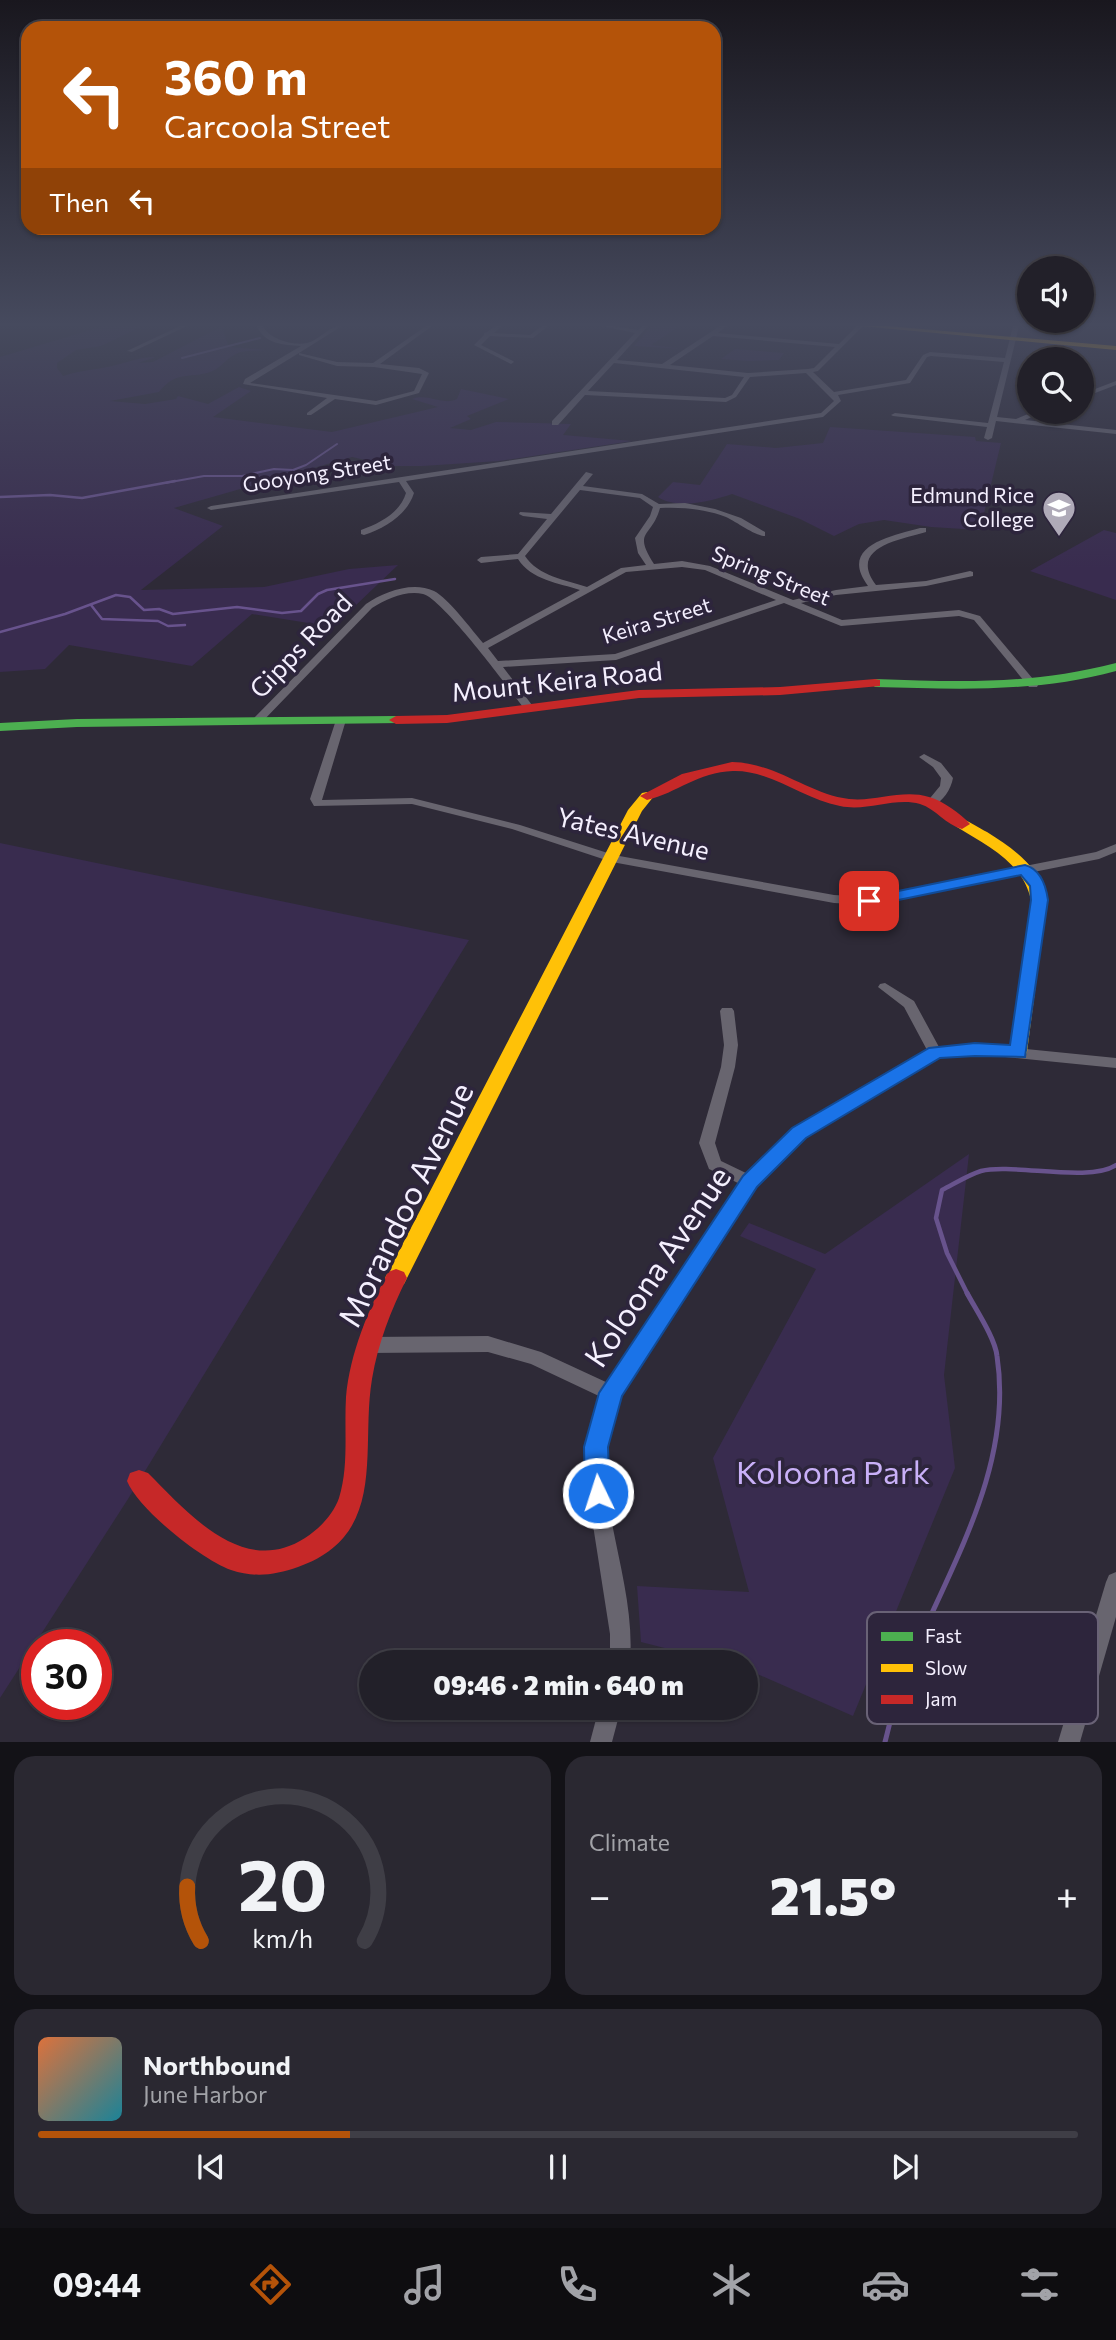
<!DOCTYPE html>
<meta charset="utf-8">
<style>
body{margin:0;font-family:Commissioner,sans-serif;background:#2a2831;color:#f1f3f6;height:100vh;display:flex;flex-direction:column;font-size:26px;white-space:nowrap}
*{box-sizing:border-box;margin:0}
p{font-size:23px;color:#a2a3a8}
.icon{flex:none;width:38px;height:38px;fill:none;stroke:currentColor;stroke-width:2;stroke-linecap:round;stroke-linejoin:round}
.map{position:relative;height:1742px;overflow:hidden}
.panel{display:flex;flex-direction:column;gap:14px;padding:14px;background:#131217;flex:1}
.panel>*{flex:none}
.guide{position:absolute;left:21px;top:21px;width:700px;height:214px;border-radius:21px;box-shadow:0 2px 5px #0004,0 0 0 2px #3f3e46;background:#b45309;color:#fff;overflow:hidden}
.controls{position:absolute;left:1017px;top:256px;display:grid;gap:14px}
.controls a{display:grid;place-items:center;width:77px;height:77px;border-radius:50%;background:#222029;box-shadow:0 2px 5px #0004,0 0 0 2px #3f3e46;font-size:35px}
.speed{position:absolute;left:21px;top:1629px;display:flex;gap:14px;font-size:35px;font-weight:700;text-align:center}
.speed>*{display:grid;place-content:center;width:91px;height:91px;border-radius:50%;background:#222029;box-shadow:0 2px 5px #0004,0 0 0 2px #3f3e46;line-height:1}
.speed .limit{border:10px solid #d22;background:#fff;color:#111}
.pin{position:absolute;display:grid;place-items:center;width:60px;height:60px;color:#fff;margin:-30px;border-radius:14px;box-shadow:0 4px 10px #0006}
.me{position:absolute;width:77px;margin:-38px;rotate:356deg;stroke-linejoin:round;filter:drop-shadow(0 0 5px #0008)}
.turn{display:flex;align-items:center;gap:24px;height:147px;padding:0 28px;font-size:32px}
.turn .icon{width:91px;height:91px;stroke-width:2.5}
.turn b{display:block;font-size:49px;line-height:60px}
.then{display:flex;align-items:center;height:66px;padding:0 28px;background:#0003;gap:14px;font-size:26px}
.big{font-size:52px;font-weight:800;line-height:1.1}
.panel .card{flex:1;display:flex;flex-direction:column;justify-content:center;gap:10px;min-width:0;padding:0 24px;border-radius:21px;background:#2a2831}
.panel .dial{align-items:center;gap:0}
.dial svg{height:182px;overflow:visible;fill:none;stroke:#3f3e46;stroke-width:7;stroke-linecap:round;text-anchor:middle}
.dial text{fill:#f1f3f6;stroke:none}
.song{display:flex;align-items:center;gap:21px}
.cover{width:84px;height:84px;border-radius:10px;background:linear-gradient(135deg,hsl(20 70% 55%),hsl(190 70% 35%))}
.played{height:7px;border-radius:4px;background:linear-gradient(90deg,#b45309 30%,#3f3e46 30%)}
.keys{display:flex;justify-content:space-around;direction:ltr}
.heat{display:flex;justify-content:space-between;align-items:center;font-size:38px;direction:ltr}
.panel .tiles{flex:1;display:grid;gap:14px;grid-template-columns:1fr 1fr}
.card:last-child{grid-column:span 2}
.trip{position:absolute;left:359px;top:1650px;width:399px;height:70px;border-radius:35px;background:#222029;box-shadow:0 2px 5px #0004,0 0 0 2px #3f3e46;font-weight:800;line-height:70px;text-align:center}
.tabs{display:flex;height:112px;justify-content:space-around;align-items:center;background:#0e0d10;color:#a2a3a8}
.tabs .icon{width:49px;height:49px}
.tabs .current{color:#b45309}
.tabs b{font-size:32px;color:#f1f3f6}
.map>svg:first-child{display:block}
.green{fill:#392c4f}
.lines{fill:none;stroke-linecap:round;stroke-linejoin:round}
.stream-far3{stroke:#68538d;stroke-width:2}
.stream-far2{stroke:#68538d;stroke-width:2.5}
.stream-far1{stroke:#68538d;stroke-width:4.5}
.stream{stroke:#68538d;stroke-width:5}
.street{fill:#68656f;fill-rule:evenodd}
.fast{fill:#4caf50;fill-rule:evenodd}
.slow{fill:#ffc107;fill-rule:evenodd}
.jam{fill:#c62828;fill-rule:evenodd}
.route{fill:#1a73e8;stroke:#114b97;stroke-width:2}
.labels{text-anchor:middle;stroke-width:7;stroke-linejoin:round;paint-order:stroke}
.far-street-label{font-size:21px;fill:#f4effe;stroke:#2d253c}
.far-poi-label{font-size:21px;fill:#f4effe;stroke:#2d253c;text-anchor:end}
.street-label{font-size:26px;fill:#f4effe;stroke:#2d253c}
.near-street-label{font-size:32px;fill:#f4effe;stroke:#2d253c}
.near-park-label{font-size:32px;fill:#c9b0f8;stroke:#2d253c}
.key{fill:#2d253c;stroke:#696276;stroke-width:2}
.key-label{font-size:19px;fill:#f4effe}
</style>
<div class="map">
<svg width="1116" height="1742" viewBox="0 0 1116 1742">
<rect width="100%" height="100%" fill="#2e2a37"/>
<!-- green -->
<g class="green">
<path d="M 104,326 L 143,326 L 101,346 L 76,350 L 57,363 L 57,368 L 63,376 C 81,370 95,370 112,366 C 128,362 140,357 156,357 L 138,363 L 153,362 L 222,326 L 228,345 L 261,337 L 230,347 L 266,350 C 257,351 241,350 234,355 C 223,361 220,370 207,373 C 185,378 175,372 159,392 L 110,401 L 145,404 L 176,399 L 178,396 L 208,404 L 239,387 L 251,391 L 213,417 L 332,432 L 438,407 L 412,399 C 429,393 442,406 457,399 L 461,389 L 509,399 L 467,416 L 471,419 L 450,428 L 471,430 L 496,422 L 571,424 L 563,435 L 632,441 L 499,461 L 422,466 L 392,466 L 352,457 L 174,508 L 223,526 L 141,590 L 264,587 L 349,569 L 398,565 L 333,627 L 252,614 L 192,666 L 69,645 L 45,669 L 0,672 L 0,357 Z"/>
<polygon points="652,326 680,326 651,345 683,349 634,346"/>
<polygon points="735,349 784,353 779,360 749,361 721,359"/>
<path d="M 830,427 L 975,437 L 976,441 L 1001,443 L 980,530 L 931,527 L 884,520 L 859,524 L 834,536 L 800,519 L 732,494 C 712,501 677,510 658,497 L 673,482 L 700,485 L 727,444 L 776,448 L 823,443 Z"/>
<polygon points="1104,530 1116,533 1116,600 1030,571"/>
<polygon points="0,843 469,940 128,1499 0,1698"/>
<polygon points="969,1154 944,1375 955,1468 853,1716 746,1669 746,1662 720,1662 641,1642 637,1586 749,1592 713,1458 816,1269 740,1236 749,1223 825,1254"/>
</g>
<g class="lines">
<!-- stream-far3 -->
<g class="stream-far3">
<polyline points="182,358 260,338"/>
<polyline points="165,483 204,476 242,476 274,469 293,470 306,465 337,444"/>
</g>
<!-- stream-far2 -->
<g class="stream-far2">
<polyline points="0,497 50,495 82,498 175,481"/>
<polyline points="91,605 102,619 158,621 168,626 185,625"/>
<polyline points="0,632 65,614 116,595 130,597 144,610 159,609 173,614 237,607 282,613 301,611 318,594 327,590 395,579"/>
</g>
<!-- stream-far1 -->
<path class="stream-far1" d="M 968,1295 L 947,1253 L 936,1218 L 942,1190 C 954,1184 968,1175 981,1171 C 1013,1163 1089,1183 1116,1165"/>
<!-- stream -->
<path class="stream" d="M 885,1742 C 890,1723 894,1703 901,1685 C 941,1579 1015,1475 997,1356 C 995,1338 976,1310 967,1293"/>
<!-- street -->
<g class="street">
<polygon points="180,326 187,326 132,352 127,351"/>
<path d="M 257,326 L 263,326 C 269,339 293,346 307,343 C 320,340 328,326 342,326 L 299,353 L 337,362 L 373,363 L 426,326 L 432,326 L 380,364 L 419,368 L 429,373 L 419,393 L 376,405 L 335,399 L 311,415 L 307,415 L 307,413 L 327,398 L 243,384 L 245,379 L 301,346 C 284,345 264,344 257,326 ZM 299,353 L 299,355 L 337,366 L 374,367 L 422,374 L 414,391 L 376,401 L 250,383 Z"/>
<polygon points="495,326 501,326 494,333 530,335 542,326 548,326 533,338 490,336 481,345 513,361 514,362 511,364 474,345 484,335 484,333 487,332"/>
<path d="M 602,326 L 613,326 L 638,330 L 642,326 L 648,326 L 617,360 L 662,364 L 720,326 L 727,326 L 718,333 L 839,344 L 857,326 L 863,326 L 818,371 L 813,372 L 834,392 L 906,380 L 923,355 L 930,352 L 1005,358 L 1013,326 L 1019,326 L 997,417 L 1016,419 L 1035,411 L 1045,411 L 1025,420 L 1116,430 L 1116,434 L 996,421 L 992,438 L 988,440 L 984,438 L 987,427 L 893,416 L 891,415 L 895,413 L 988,423 L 1004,362 L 931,356 L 927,357 L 910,383 L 838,395 L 841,401 L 823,417 L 406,481 L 414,493 C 407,515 385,528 364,535 L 361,534 L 361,530 C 380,523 400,513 406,493 L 399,482 L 211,510 L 207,508 L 211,506 L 821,413 L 834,401 L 806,373 L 750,377 L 736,397 L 726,402 L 585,395 L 558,425 L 552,425 L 552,421 L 635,333 ZM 713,336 L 835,347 L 814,368 L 808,369 L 748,373 L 670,365 ZM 614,363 L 744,377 L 732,395 L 725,398 L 588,391 Z"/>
<polygon points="1116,381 1116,385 1082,398 1082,394"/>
<path d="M 586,472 L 593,474 L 583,486 L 642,494 L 659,504 L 685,503 L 715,509 L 741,518 L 765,532 L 765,536 C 755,536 737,522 726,517 C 705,509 683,507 660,508 C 652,538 632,530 654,564 L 682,561 L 710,566 L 793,600 L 836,590 L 868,586 C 838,546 891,536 920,528 L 926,528 L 926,532 C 898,540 848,548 876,585 L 926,581 L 970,571 L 973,572 L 973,576 L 926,586 L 836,595 L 801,603 L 842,620 L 959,610 L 980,616 L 1038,685 L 1037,687 L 1029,687 L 974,620 L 959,616 L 841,626 L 784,603 L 616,660 L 503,667 L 535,709 L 530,712 L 526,711 C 511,691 442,598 423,594 C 406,590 386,599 372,608 L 261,723 L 253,723 L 252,721 L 253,719 L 366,604 C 384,592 412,581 434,591 C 448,598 472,630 483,643 L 580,590 C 559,583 531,580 518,559 L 481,563 L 477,560 L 481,557 L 518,554 L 547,519 L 523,516 L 519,514 L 520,512 L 551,514 ZM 580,490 L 640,498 L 653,507 L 650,516 L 635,538 L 638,553 L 646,565 L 621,568 L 587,587 C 566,580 538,576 525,556 ZM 682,567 L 705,570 L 776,600 L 615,654 L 498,661 L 488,648 L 626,572 Z"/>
<polygon points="341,717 346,720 322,800 412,798 520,825 614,855 834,895 869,897 1096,852 1116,844 1116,852 1099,859 869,905 834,903 612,862 512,829 412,804 314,806 310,799 336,720"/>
<path d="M 924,754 L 941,763 L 953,778 C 951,789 943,802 932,806 L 926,803 L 940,786 L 941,778 L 933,767 L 919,757 Z"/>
<path d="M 885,983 L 914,1001 L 939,1047 L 975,1044 L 1116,1058 L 1116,1068 L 975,1054 L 938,1057 L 804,1137 L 756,1186 L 619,1396 C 611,1422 603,1448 605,1475 C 610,1538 635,1599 630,1662 L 610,1662 L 610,1634 L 585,1474 L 589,1432 L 601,1397 L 531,1364 L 488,1352 L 368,1353 L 362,1350 L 359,1345 L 362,1340 L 368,1337 L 488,1336 L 541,1352 L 608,1383 L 740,1184 L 709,1169 L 699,1143 L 721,1067 L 724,1045 L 720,1011 L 722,1008 L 732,1008 L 734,1011 L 738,1045 L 735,1067 L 715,1143 L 721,1161 L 748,1174 L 794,1129 L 927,1050 L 904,1007 L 878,987 L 880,984 Z"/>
<polygon points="1116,1572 1116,1617 1080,1742 1058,1742 1106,1582 1109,1575"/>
<polygon points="599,1708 621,1708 612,1742 590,1742"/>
</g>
<!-- fast -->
<g class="fast">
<path d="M 1116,663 L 1116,671 C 1036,693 957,689 875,687 L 869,683 L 875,679 C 962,682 1030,685 1116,663 Z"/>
<polygon points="396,716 403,720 401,723 77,727 0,731 0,723 77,719"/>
</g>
<!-- slow -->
<g class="slow">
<polygon points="861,326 888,326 1116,346 1116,350"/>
<polygon points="647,792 654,796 642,811 404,1284 396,1287 388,1284 385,1278 628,810 642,793"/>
<path d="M 962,819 C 971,822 979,828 987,832 C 1014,849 1040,867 1047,900 L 1027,1052 L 1025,1056 L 1011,1056 L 1009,1052 L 1031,900 C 1023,862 987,846 957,827 L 954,824 Z"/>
</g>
<!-- jam -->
<g class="jam">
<polygon points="875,679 880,680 880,686 780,695 639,698 447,723 396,724 389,720 396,716 447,715 639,690 780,687"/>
<path d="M 732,762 C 777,763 808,794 849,799 C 876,802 902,789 929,797 C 943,801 960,813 970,824 L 962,829 C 946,825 936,809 920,804 C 894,797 867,812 840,806 C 803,799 771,770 733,771 C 698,772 677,793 647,800 L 640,796 L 682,774 Z"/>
<path d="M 396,1269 L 404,1272 L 407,1278 C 391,1310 378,1343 372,1379 C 360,1450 389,1535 298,1567 C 275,1575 255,1578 231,1570 C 201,1559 139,1510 127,1481 L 130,1473 L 139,1470 L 148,1473 C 188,1513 243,1578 305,1538 C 319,1529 333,1515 339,1498 C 349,1466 344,1431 346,1397 C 350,1353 368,1311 388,1272 Z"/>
</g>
</g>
<!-- sky -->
<linearGradient id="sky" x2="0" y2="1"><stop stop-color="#19171e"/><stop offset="0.57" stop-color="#464a5e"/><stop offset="1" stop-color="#464a5e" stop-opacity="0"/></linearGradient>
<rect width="1116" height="569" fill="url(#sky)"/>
<!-- route -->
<path class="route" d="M 1025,865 C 1040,869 1046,886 1048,900 L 1025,1057 L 975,1056 L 940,1058 L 806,1138 L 757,1187 L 622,1396 L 608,1447 L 610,1493 L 607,1502 L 598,1505 L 589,1502 L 585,1493 L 584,1447 L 599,1393 L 743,1176 L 792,1128 L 929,1048 L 975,1043 L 1010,1045 L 1031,900 L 1030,886 L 1021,875 L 869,906 L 864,905 L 861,901 L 864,898 Z"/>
<!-- icons -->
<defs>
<symbol id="school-pin" viewBox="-11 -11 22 30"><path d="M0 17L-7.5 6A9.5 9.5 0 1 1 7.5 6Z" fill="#afaab8" stroke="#2d253c"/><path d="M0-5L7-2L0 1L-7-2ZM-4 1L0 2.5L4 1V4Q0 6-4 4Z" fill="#fff"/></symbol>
</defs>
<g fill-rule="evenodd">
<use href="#school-pin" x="1040" y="489" width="38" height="52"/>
</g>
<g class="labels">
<!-- far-street labels -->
<g class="far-street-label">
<text transform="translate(317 474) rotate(-9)" y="7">Gooyong Street</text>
<text transform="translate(771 576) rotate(22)" y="7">Spring Street</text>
<text transform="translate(657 621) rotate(-17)" y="7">Keira Street</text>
</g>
<!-- far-poi labels -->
<g class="far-poi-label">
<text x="1034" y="503">Edmund Rice<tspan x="1034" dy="24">College</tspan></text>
</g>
<!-- street labels -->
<g class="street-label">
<text transform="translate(301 646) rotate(-46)" y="9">Gipps Road</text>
<text transform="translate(557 682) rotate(-6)" y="9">Mount Keira Road</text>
<text transform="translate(633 834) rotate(13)" y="9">Yates Avenue</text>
</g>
<!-- near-street labels -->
<g class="near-street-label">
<text transform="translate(406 1205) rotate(-64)" y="11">Morandoo Avenue</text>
<text transform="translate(658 1267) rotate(-56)" y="11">Koloona Avenue</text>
</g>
<!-- near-park labels -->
<g class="near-park-label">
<text x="833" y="1484">Koloona Park</text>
</g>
</g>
<!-- legend -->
<rect x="867" y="1612" width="231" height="112" rx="10" class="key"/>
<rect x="881" y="1632" width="32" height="9" fill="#4caf50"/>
<rect x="881" y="1664" width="32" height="8" fill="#ffc107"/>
<rect x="881" y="1695" width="32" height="9" fill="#c62828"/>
<g class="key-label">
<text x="925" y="1643">Fast</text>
<text x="925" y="1675">Slow</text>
<text x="925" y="1706">Jam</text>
</g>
</svg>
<div class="controls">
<a><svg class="icon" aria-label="sound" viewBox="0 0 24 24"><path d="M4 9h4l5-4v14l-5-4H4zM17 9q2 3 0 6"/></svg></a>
<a><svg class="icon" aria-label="search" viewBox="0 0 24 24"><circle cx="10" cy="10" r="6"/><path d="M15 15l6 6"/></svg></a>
</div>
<div class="speed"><div class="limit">30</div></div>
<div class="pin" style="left:869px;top:901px;background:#d93025"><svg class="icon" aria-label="arrive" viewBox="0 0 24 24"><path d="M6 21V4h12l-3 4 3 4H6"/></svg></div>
<svg class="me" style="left:598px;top:1493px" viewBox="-20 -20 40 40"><circle r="17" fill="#1a73e8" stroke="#fff" stroke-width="3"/><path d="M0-11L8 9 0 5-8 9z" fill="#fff"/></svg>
<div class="trip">09:46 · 2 min · 640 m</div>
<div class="guide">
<div class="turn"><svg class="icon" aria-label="left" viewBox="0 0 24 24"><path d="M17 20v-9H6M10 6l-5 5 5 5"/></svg><div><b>360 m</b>Carcoola Street</div></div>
<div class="then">Then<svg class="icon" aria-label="left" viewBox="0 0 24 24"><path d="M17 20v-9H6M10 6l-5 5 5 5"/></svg></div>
</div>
</div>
<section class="panel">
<div class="tiles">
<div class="card dial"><svg viewBox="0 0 100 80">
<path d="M14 69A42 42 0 1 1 86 69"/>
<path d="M14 69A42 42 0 0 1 8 45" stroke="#b45309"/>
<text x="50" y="56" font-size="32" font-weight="700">20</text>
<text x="50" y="72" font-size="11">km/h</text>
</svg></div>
<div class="card"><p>Climate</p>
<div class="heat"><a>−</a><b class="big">21.5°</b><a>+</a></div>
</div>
<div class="card">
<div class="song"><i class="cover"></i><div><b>Northbound</b><p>June Harbor</p></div></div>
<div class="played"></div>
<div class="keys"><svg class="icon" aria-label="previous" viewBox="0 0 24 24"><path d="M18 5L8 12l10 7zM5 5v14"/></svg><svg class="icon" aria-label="pause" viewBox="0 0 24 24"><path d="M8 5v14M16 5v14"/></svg><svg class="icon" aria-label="next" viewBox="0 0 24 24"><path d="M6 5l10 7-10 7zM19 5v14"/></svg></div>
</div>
</div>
</section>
<nav class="tabs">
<b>09:44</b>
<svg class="icon current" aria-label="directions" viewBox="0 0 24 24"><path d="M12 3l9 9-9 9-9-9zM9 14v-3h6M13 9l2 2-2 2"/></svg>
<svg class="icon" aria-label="music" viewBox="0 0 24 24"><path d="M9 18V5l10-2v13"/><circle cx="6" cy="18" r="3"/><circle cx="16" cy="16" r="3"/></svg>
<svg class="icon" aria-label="phone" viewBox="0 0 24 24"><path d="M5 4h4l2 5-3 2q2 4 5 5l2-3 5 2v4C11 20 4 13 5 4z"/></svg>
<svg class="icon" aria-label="climate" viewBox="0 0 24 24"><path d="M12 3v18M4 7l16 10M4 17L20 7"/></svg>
<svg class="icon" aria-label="car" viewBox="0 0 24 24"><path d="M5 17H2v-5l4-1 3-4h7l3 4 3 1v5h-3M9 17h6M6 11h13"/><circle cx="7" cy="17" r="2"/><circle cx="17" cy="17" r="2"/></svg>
<svg class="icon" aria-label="filters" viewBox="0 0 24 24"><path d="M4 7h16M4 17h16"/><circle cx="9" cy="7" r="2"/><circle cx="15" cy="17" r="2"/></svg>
</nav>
